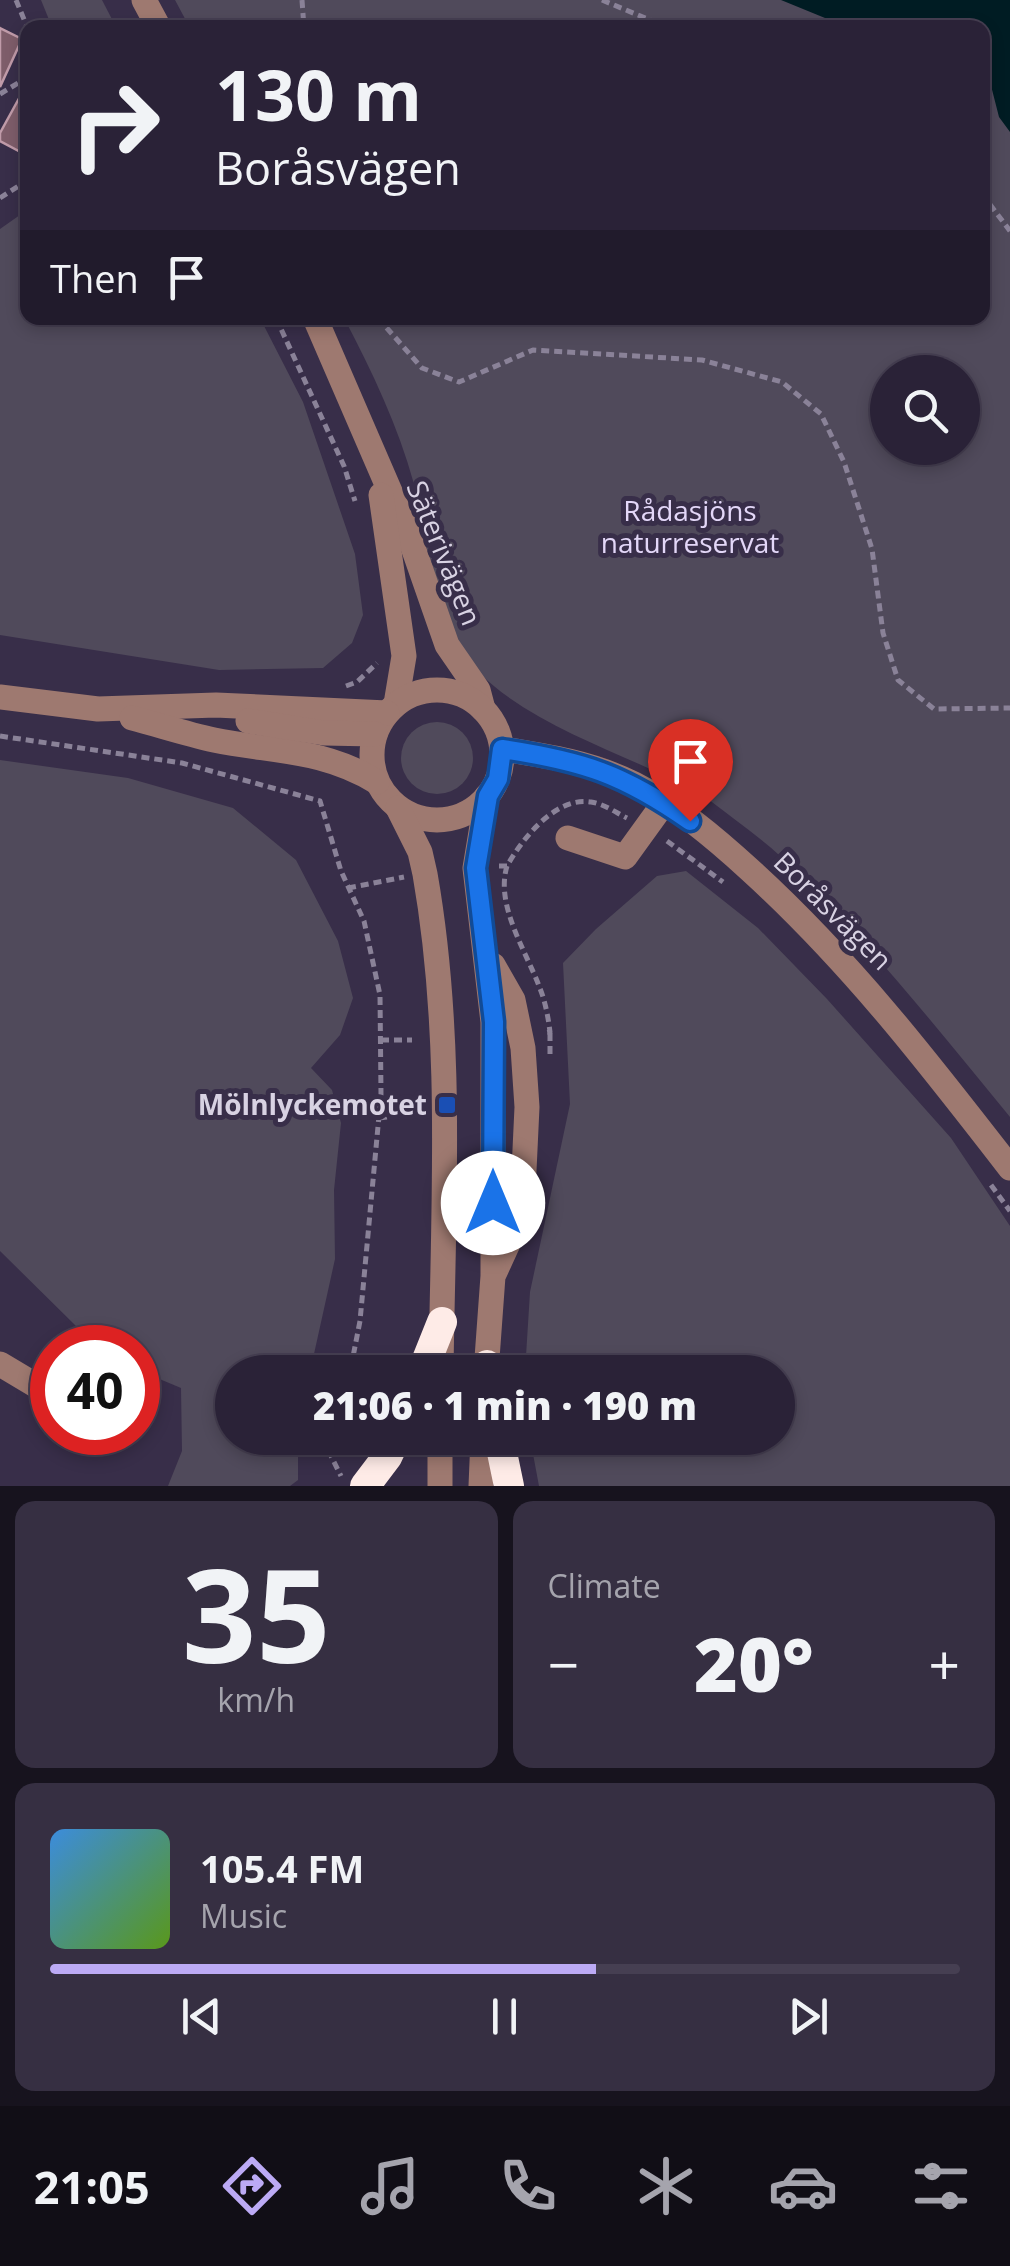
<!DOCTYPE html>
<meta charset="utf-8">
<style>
body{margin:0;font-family:"Open Sans",sans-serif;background:#362f42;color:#f1f3f6;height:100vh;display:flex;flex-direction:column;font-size:38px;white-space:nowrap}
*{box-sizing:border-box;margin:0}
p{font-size:32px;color:#a5a4ad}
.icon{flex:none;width:55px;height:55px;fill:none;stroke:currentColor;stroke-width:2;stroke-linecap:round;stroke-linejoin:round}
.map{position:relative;height:1486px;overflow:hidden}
.panel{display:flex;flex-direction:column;gap:15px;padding:15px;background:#17131e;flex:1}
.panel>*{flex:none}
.hud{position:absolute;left:20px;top:20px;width:970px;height:305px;border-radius:20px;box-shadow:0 5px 15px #0003,0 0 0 2px #463f52;background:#2a2237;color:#f1f3f6;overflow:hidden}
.buttons{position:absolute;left:870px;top:355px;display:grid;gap:20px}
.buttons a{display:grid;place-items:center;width:110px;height:110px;border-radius:50%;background:#2a2237;box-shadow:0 5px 15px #0003,0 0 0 2px #463f52;font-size:50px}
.speed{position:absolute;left:30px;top:1325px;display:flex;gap:20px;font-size:50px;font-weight:700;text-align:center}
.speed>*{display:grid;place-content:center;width:130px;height:130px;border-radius:50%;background:#2a2237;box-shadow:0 5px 15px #0003,0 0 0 2px #463f52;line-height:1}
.speed .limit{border:15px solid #d22;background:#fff;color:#111}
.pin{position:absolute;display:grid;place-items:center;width:85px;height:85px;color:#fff;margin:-102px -42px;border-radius:50% 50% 50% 0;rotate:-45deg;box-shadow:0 0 10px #0007}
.pin .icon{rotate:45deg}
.me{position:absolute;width:110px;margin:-55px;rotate:0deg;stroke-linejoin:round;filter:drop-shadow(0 0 8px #0008)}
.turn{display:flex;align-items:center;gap:35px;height:210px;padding:0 30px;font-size:45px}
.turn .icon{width:130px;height:130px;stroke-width:2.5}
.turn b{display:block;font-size:70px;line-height:85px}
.then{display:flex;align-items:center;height:95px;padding:0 30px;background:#0003;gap:20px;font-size:38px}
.big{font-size:75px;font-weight:800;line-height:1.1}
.panel .widget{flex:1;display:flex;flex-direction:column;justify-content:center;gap:15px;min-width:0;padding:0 35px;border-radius:20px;background:#362f42}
.panel .dial{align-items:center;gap:0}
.dial b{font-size:130px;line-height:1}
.song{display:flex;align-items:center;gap:30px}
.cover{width:120px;height:120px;border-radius:15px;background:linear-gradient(135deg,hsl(210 70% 55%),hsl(90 70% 35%))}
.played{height:10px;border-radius:5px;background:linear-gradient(90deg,#bcaaf5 60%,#463f52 60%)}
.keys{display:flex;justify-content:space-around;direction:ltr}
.heat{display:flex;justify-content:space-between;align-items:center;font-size:55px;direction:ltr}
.panel .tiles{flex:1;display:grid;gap:15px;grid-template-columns:1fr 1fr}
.widget:last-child{grid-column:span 2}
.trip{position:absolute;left:215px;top:1355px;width:580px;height:100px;border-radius:50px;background:#2a2237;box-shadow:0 5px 15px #0003,0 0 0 2px #463f52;font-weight:800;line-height:100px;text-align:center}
.menu{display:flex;height:160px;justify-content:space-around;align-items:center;background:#110e16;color:#a5a4ad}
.menu .icon{width:70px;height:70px}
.menu .current{color:#bcaaf5}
.menu b{font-size:45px;color:#f1f3f6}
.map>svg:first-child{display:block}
.green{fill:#504a5b;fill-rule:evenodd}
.water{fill:#001c23}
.building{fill:#7e5d6a;stroke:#c09ba9;stroke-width:2.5}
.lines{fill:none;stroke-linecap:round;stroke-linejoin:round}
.path{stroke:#8a8298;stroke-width:5;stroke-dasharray:8 5;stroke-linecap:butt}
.minor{stroke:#9e7970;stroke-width:25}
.highway{stroke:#feebe7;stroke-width:30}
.route-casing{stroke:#114b97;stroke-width:25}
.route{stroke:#1a73e8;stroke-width:18}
.transit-dot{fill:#1a4fb4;stroke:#382e49;stroke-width:4}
.labels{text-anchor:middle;stroke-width:10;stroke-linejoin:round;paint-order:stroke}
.park-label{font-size:28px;fill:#e3d7f8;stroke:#382e49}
.street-label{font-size:28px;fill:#d8d2e3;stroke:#382e49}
.poi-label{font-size:28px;font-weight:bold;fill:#d8d2e3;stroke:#382e49;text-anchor:end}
</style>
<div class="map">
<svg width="1010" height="1486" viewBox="0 0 1010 1486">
<rect width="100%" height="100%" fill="#382e49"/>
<!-- green -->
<g class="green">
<polygon points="41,0 102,0 116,27 52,27"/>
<path d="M 175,0 L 1010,0 L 1010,1117 C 942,1034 874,949 797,872 C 770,844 735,820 704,796 C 688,784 667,777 650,769 C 585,739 495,707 456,644 C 428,599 428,535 414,484 C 398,426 372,371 344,318 L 982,318 L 982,28 L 190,28 ZM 888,372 L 962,372 L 962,448 L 888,448 Z"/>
<polygon points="27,210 28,318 260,318 303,402 355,554 363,615 352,643 323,668 219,670 0,635 0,229"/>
<circle cx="437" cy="758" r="36"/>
<polygon points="0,760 128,778 233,808 296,860 338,941 353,998 340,1035 311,1068 332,1090 341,1123 334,1190 335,1259 310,1372 232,1372 232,1438 298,1438 298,1480 290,1486 168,1486 182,1451 181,1388 138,1370 138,1348 105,1347 76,1326 0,1251"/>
<polygon points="686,871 758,928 827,999 951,1138 1010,1226 1010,1486 539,1486 530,1438 778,1438 778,1372 525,1372 530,1292 570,1104 563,963 596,929 657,876"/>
</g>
<!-- water -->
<polygon class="water" points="781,0 1010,0 1010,132 999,117 987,70 983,67 982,28 847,27"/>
<!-- building -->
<g class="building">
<polygon points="0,28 22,39 0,87"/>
<polygon points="28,82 28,156 0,141 0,133"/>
</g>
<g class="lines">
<!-- path -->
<g class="path">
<polyline points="16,0 28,29"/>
<polyline points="302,0 304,28"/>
<polyline points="602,0 669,28"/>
<polyline points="0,94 28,77"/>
<polyline points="982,194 1010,231"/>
<polyline points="0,198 28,180"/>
<polyline points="276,318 344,466 355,501"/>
<polyline points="378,318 422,368 459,382 533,350 702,360 782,382 821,414 844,462 872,549 883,633 898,680 934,709 1010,708"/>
<polyline points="346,686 357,682 377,663"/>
<polyline points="0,736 182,763 320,801 341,871 364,921 380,995 381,1094 360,1321 350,1372"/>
<polyline points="667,841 723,882"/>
<path d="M 499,866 L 507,866 C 522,839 556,796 591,802 C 604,804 615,812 627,818"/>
<path d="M 507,866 C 495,905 526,951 539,986 C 545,1000 548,1016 550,1032 L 544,1033"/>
<polyline points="348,888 404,877"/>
<polyline points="381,1040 412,1040"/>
<polyline points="550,1054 550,1032"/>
<polyline points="379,1118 405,1115 415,1106"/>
<polyline points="991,1185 1010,1211"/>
<polyline points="332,1438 328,1450 341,1476"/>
</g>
<!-- minor -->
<g class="minor">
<polyline points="144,0 159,28"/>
<polyline points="315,318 408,533 447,645 478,690 483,709"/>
<polyline points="381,495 404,656 396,704"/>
<circle cx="437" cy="755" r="65"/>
<polyline points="0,697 98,709 216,705 387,713"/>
<path d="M 132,718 C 159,725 186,734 214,740 C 274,752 323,749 377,782"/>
<polyline points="248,721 324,733 375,734"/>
<path d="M 502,749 C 548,756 592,763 634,784 C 676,805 715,838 750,870 C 850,961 928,1062 1010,1168"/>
<path d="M 398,808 L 420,852 L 425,874 C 454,1039 443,1205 441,1372"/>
<polyline points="568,838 625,857 664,803"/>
<polyline points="493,965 513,1000 523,1048 527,1107 522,1213 495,1272"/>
<polyline points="0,1364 52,1395"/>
<polyline points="486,1372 493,1276 493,1022 475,868 487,796"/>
<polyline points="117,1432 120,1434"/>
<polyline points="440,1486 440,1438"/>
<polyline points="481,1486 483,1438"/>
</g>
<!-- highway -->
<g class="highway">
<polyline points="487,1365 488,1372"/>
<polyline points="422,1372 442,1322"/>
<polyline points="499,1438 509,1486"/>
<polyline points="365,1486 387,1457 396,1438"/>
</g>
</g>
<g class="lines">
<defs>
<path id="route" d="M 493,1203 L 494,1022 L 476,868 L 488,796 L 498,779 L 502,749 C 583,761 623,774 690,821"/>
</defs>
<!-- route casing -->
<use href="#route" class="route-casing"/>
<!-- route -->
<use href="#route" class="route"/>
</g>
<!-- markers -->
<rect class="transit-dot" x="437" y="1095" width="20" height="20" rx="5"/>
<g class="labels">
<!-- park labels -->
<g class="park-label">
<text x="690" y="521">Rådasjöns<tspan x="690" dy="32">naturreservat</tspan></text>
</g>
<!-- street labels -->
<g class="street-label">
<text transform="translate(444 553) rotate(68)" y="10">Säterivägen</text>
<text transform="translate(833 911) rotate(45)" y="10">Boråsvägen</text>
</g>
<!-- poi labels -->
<g class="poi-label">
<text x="427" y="1115">Mölnlyckemotet</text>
</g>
</g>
</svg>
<div class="buttons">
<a><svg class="icon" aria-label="search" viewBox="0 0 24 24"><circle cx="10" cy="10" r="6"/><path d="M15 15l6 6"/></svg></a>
</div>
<div class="speed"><div class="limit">40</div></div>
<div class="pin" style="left:690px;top:821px;background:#d93025"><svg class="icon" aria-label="arrive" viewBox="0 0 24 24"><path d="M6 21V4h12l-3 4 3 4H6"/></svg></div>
<svg class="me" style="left:493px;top:1203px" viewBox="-20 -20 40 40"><circle r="19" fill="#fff"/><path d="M0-13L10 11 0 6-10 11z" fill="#1a73e8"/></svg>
<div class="trip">21:06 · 1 min · 190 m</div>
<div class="hud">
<div class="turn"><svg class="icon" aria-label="right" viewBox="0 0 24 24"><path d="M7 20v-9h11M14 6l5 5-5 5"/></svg><div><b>130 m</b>Boråsvägen</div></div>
<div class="then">Then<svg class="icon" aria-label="arrive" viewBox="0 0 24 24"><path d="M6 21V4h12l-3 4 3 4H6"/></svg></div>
</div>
</div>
<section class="panel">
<div class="tiles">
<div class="widget dial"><b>35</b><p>km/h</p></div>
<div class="widget"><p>Climate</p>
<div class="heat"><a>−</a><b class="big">20°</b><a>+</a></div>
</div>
<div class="widget">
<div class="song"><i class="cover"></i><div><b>105.4 FM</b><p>Music</p></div></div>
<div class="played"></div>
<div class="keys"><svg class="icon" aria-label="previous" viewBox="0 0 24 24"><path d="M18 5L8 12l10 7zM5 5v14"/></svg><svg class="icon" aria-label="pause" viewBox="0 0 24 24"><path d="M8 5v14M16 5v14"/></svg><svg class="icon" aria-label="next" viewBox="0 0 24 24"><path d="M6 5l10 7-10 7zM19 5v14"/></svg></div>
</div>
</div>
</section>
<nav class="menu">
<b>21:05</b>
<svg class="icon current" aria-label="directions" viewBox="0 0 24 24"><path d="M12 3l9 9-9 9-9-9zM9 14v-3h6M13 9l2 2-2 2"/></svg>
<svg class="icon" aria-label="music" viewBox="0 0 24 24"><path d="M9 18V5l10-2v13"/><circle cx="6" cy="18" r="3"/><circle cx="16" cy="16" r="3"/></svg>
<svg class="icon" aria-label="phone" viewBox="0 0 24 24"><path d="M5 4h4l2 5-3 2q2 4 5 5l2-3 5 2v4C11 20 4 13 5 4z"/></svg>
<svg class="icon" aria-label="climate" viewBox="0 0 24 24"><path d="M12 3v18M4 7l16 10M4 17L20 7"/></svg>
<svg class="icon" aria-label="car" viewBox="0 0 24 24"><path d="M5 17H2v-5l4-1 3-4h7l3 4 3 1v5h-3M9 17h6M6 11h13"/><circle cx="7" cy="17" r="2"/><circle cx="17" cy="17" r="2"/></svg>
<svg class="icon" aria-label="filters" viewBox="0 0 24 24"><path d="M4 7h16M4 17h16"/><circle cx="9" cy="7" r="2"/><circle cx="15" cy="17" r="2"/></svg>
</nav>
